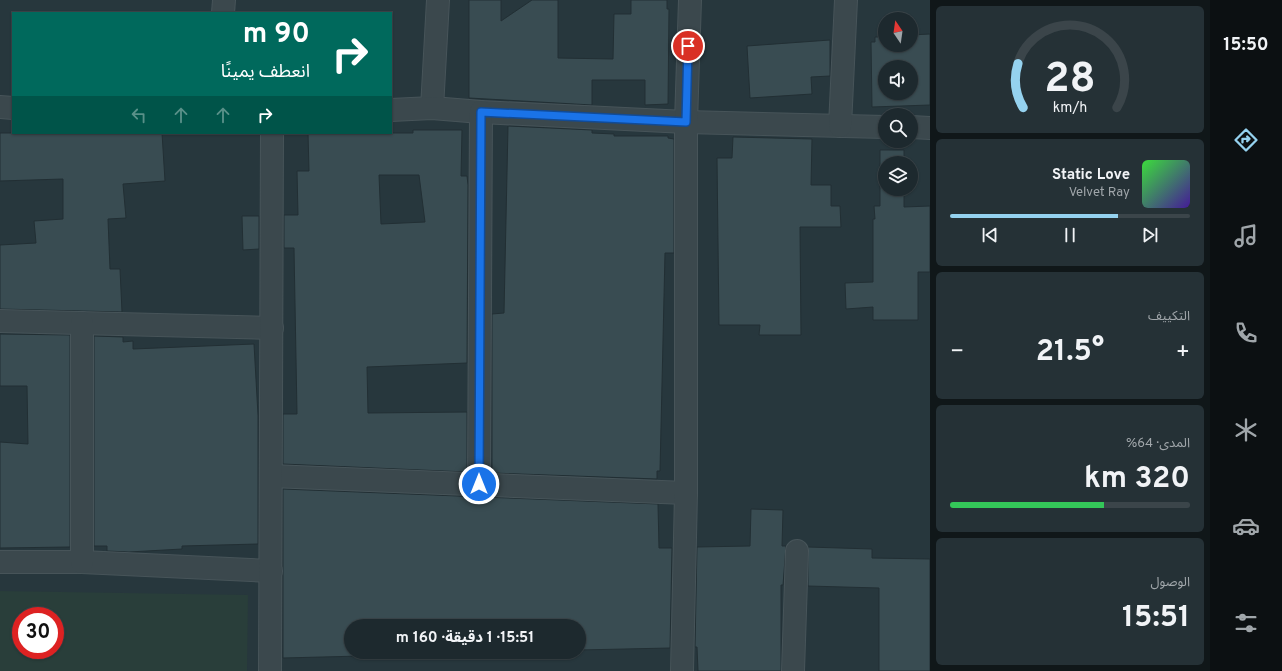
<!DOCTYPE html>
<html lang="ar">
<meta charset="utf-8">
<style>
body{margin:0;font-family:Overpass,"Noto Sans Arabic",sans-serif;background:#253136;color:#f1f3f6;direction:rtl;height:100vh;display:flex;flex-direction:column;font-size:15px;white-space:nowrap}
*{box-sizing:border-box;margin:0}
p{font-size:13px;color:#a0a6aa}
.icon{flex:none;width:22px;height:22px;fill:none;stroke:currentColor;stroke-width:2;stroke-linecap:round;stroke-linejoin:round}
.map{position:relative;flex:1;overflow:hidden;direction:ltr}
.sheet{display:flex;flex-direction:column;gap:6px;padding:6px;background:#101719;width:280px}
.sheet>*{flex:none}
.guide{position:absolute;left:12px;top:12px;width:380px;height:122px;border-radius:0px;box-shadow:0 1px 3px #0004,0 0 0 1px #3b454a;direction:rtl;background:#00695c;color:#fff;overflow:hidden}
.needle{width:26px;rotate:347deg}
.tools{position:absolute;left:878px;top:12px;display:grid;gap:8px}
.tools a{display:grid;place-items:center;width:40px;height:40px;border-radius:50%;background:#1d292e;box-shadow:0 1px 3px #0004,0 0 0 1px #3b454a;font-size:20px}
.speed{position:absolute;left:12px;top:607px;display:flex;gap:8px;font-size:20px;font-weight:700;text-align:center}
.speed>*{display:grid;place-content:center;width:52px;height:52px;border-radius:50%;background:#1d292e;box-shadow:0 1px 3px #0004,0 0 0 1px #3b454a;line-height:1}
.speed .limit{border:6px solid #d22;background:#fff;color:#111}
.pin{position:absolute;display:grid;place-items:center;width:34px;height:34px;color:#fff;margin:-17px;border:2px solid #fff;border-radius:50%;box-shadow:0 1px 4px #0007}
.me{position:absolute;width:44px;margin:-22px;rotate:0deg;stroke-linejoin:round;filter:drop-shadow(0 0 3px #0008)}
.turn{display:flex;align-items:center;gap:14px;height:84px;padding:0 16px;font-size:18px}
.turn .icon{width:52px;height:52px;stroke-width:2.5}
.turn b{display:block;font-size:28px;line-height:34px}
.lanes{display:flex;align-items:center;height:38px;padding:0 16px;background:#0003;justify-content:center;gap:20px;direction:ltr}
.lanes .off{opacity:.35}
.big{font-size:30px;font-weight:700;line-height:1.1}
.sheet .tile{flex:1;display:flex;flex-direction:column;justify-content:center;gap:6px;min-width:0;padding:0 14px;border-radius:6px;background:#253136}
.sheet .dial{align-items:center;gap:0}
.dial svg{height:104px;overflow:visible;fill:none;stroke:#3b454a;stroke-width:7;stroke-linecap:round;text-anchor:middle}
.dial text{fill:#f1f3f6;stroke:none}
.song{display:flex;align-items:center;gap:12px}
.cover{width:48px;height:48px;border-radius:6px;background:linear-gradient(135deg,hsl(120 70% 55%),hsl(260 70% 35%))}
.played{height:4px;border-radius:2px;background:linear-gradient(90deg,#95d2ef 70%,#3b454a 70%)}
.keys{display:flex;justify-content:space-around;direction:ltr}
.heat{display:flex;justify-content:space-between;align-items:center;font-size:22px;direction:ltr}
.charge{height:6px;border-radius:3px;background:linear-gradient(90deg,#34c759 64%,#3b454a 0)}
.trip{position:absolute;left:344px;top:619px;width:242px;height:40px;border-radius:20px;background:#1d292e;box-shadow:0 1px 3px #0004,0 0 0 1px #3b454a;font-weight:700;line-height:40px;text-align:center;direction:rtl}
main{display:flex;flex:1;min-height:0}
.tab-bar{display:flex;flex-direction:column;width:72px;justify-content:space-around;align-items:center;background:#0c1012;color:#a0a6aa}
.tab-bar .icon{width:28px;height:28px}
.tab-bar .active{color:#95d2ef}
.tab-bar b{font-size:18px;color:#f1f3f6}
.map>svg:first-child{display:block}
.green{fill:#293e3a;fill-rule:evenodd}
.building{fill:#394c52;stroke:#222f34;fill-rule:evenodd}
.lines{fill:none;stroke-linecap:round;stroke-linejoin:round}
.street-casing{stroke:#475459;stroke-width:24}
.street{stroke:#3b484d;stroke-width:22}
.route-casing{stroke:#114b97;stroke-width:10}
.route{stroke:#1a73e8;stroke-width:7}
</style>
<main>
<nav class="tab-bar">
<b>15:50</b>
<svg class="icon active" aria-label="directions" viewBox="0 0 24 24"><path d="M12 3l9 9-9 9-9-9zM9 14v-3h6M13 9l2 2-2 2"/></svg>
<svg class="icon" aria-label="music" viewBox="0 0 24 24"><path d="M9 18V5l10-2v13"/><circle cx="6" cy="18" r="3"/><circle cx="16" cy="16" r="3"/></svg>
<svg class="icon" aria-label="phone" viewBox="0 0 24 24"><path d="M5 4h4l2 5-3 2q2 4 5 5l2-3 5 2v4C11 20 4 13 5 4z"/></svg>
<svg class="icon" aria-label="climate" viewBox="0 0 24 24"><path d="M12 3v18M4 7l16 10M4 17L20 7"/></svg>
<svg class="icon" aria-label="car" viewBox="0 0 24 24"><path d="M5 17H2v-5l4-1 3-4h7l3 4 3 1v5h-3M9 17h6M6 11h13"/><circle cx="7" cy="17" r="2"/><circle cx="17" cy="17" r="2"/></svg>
<svg class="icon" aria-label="filters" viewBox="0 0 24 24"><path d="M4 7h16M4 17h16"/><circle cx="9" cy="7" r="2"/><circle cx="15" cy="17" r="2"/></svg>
</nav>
<section class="sheet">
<div class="tile dial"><svg viewBox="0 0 100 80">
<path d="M14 69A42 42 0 1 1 86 69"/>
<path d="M14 69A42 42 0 0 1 10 35" stroke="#95d2ef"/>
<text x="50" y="56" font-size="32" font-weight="700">28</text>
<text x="50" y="72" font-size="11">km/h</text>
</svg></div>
<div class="tile">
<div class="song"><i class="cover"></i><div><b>Static Love</b><p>Velvet Ray</p></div></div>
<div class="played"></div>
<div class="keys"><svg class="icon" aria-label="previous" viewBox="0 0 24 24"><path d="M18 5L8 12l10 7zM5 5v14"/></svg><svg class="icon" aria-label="pause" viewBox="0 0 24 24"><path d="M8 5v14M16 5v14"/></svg><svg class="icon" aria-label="next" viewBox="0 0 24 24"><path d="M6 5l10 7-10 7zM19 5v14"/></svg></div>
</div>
<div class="tile"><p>التكييف</p>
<div class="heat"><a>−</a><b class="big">21.5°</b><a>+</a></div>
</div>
<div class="tile"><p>المدى · 64%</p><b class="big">320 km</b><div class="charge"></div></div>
<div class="tile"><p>الوصول</p><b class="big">15:51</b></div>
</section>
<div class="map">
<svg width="930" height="671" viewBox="0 0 930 671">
<rect width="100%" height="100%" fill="#27373d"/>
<!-- green -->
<path class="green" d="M 0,591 L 248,595 L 247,671 L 0,671 ZM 21,616 L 55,616 L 55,650 L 21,650 Z"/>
<!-- building -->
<g class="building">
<polygon points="469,0 501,0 501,21 532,0 558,0 558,58 613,59 614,14 631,14 631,0 667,0 667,9 669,9 668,104 645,105 645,80 592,80 592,105 469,98"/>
<path d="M 930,34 L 930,105 L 872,107 L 871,42 L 875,42 L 875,37 L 885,37 L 885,45 L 911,45 L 911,35 ZM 885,67 L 911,67 L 911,93 L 885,93 Z"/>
<polygon points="830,40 830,76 811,77 812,94 750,98 747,46"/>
<polygon points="508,126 592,130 592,133 614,134 614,136 668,136 668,138 674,139 674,253 665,253 660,471 657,471 657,479 492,473 492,314 504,313"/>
<path d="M 413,130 L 462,130 L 461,176 L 467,176 L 468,185 L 467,363 L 367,367 L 368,413 L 467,412 L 467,472 L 283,464 L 283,414 L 297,414 L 294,248 L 284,248 L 284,215 L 298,215 L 297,171 L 309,171 L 308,133 L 413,133 ZM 379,175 L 419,175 L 425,222 L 381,224 Z"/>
<polygon points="0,133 162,133 165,181 123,184 126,218 108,219 110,269 120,269 122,312 0,309 0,245 36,243 34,221 63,219 63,179 0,181"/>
<polygon points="733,137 812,139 811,185 831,185 831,206 840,206 841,227 800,227 801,335 759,335 760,325 719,325 717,158 732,158"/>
<polygon points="880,150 904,150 904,163 885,163 885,189 904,189 904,207 930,206 930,272 918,272 918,320 873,320 873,307 846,309 845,283 873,282 873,219 875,219 874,206 880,206"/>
<polygon points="242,216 259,216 259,249 243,250"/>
<polygon points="0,334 70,335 70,547 0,548 0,442 28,444 27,386 0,386"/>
<polygon points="94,336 123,337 123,342 133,341 133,349 254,344 258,415 258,544 182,546 182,549 129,552 107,551 107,546 94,546"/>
<polygon points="283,489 658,504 659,548 672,548 670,648 579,650 579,626 351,626 351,652 518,652 283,658"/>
<polygon points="751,509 783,510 782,546 786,546 783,585 781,585 781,671 698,671 697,647 695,647 697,547 750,546"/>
<polygon points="808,547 872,549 872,558 930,559 930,671 879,671 879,588 808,586"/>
</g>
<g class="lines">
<defs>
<g id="street">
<polyline points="223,13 224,0"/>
<polyline points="0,107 13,108"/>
<polyline points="432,108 438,0"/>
<polyline points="391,110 432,108 481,112 686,122 885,127"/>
<polyline points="840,126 846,0"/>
<polyline points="911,127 930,128"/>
<polyline points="0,321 272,328"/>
<polyline points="271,476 686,493"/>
<polyline points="479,484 481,112"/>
<polyline points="0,562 82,562 271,571"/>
<polyline points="82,562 82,323"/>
<polyline points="270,671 272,133"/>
<polyline points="682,671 686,493 686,122 690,0"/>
<polyline points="793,671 797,551"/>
</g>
</defs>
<!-- street casing -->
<use href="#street" class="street-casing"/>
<!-- street -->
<use href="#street" class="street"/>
</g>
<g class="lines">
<defs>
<polyline id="route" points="479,484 481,112 686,122 688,46"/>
</defs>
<!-- route casing -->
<use href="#route" class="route-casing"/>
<!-- route -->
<use href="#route" class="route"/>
</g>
</svg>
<div class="tools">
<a><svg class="needle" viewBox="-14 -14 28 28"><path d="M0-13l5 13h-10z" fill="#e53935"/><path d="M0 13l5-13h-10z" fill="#a0a6aa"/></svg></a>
<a><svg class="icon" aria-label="sound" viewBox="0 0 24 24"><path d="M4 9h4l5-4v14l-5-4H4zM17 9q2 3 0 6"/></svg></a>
<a><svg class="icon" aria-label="search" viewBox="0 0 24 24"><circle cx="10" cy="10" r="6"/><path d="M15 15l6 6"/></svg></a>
<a><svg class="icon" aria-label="layers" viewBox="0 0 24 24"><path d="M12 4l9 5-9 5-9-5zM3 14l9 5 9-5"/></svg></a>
</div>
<div class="speed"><div class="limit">30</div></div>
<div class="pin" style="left:688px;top:46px;background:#d93025"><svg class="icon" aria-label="arrive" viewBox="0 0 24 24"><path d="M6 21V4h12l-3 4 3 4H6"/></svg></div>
<svg class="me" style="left:479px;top:484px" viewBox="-20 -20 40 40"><circle r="17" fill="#1a73e8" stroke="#fff" stroke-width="3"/><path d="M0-11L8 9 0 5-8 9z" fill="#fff"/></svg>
<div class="trip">15:51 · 1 دقيقة · 160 m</div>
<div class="guide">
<div class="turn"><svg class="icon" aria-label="right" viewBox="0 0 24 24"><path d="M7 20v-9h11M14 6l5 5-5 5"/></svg><div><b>90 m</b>انعطف يمينًا</div></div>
<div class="lanes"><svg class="icon off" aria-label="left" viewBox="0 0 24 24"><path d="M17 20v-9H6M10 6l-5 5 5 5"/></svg><svg class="icon off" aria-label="ahead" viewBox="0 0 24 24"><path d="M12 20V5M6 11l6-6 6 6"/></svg><svg class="icon off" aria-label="ahead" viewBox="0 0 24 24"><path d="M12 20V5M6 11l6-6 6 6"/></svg><svg class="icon" aria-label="right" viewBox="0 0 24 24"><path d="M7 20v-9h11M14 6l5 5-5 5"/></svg></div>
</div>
</div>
</main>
